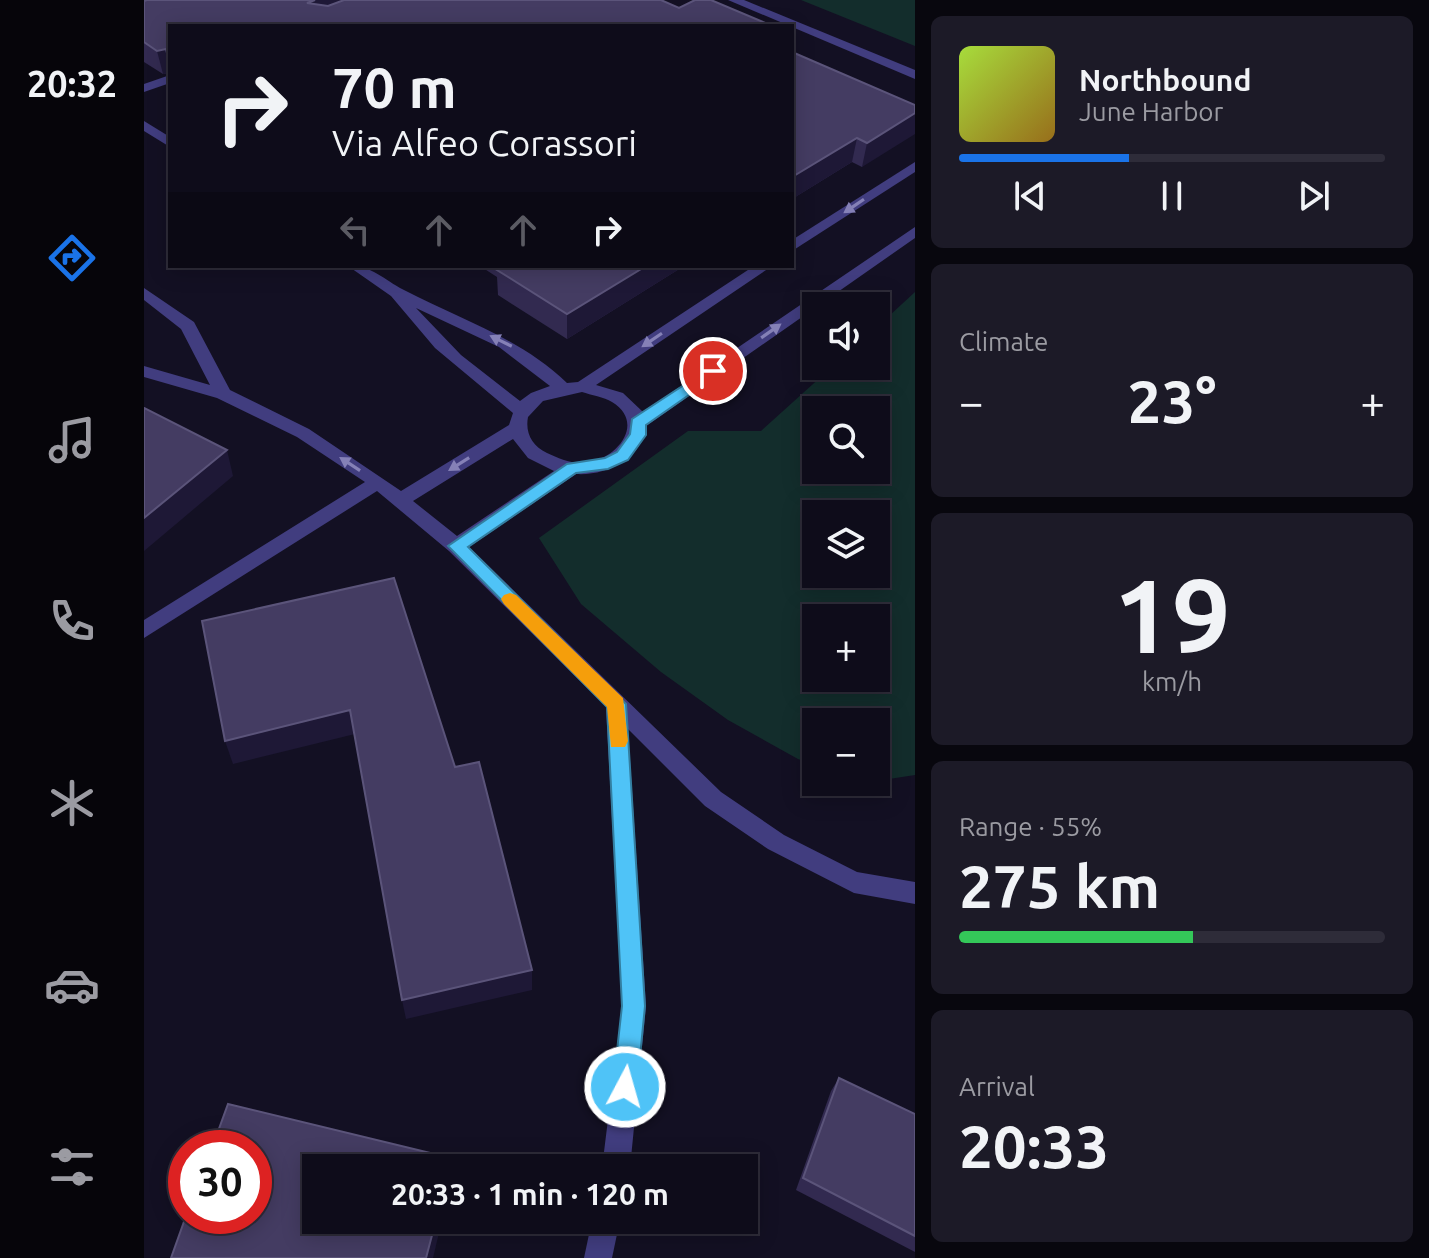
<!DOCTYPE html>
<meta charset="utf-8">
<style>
body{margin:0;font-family:Ubuntu,sans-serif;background:#1c1a27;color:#f1f3f6;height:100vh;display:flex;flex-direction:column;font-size:30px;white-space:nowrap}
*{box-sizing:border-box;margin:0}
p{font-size:26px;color:#9b9ba2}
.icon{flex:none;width:44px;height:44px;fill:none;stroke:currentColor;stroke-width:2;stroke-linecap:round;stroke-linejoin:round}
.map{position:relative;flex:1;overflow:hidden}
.details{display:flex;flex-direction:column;gap:16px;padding:16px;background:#08070e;width:514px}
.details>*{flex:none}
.top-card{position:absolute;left:24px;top:24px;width:626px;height:244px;border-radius:0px;box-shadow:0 4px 20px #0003,0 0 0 2px #2e2c39;background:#0e0c1a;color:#f1f3f6;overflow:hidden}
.fabs{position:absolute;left:658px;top:292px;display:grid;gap:16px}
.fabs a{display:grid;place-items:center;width:88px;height:88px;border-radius:0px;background:#0e0c1a;box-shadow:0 4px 20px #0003,0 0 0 2px #2e2c39;font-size:40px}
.speed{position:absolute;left:24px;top:1130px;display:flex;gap:16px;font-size:40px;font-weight:700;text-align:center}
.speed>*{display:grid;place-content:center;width:104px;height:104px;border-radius:50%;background:#0e0c1a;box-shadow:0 4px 20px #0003,0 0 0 2px #2e2c39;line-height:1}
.speed .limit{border:12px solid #d22;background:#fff;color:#111}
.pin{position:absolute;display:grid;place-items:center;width:68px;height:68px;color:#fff;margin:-34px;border:4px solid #fff;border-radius:50%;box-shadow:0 2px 8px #0007}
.me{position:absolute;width:88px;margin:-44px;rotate:6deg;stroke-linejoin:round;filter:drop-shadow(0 0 6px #0008)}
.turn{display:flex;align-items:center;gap:28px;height:168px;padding:0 32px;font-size:36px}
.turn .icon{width:104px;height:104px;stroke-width:2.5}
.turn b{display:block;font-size:56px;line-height:68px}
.lanes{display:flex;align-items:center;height:76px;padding:0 32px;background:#0003;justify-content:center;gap:40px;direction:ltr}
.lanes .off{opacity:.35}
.big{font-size:60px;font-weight:700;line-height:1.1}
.details .widget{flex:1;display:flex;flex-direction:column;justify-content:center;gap:12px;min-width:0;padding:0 28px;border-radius:12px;background:#1c1a27}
.details .dial{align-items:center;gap:0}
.dial b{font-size:104px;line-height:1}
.song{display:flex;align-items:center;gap:24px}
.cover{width:96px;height:96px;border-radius:12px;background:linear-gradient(135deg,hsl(80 70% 55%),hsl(40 70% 35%))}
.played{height:8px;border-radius:4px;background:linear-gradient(90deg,#1a73e8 40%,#2e2c39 40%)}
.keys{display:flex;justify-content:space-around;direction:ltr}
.heat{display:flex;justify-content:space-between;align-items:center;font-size:44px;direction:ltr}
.charge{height:12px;border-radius:6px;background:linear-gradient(90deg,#34c759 55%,#2e2c39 0)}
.trip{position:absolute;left:158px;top:1154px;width:456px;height:80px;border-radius:0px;background:#0e0c1a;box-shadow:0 4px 20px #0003,0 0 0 2px #2e2c39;font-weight:700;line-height:80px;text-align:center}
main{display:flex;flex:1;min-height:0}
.menu{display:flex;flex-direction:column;width:144px;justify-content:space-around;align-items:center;background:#06050a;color:#9b9ba2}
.menu .icon{width:56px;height:56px}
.menu .active{color:#1a73e8}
.menu b{font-size:36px;color:#f1f3f6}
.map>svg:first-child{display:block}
.green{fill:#132d2c;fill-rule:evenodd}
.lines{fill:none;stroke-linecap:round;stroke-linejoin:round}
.minor{fill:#413d7f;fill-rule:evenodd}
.wall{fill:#322a50}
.shaded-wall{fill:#1e1836}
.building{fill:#443c62;stroke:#5b547a;stroke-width:2}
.oneway{fill:#8581b7}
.route{fill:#4fc3f7;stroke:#337fa1;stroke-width:2}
.slow{fill:#f59e0b}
</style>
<main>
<nav class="menu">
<b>20:32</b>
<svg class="icon active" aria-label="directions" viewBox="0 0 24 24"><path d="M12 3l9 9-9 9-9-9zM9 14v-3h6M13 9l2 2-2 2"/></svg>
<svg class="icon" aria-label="music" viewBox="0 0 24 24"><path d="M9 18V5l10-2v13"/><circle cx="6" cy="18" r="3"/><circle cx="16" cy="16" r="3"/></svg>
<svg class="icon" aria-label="phone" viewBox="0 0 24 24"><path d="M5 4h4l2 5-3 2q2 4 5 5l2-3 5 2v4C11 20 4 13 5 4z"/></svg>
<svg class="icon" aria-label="climate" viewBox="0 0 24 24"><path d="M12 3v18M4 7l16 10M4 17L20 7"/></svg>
<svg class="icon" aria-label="car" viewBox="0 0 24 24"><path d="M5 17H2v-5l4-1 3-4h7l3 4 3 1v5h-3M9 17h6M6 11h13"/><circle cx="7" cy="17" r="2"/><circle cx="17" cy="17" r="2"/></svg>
<svg class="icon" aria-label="filters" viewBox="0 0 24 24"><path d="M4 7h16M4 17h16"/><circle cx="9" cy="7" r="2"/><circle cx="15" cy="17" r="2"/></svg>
</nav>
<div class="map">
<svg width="771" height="1258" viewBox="0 0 771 1258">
<rect width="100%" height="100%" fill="#131023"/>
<!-- green -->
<g class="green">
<polygon points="657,0 771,0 771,46"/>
<path d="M 771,292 L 771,775 L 732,781 L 732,722 L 672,722 L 672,765 L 654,759 L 584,720 L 517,672 L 437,604 L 395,538 L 544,431 L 617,431 L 689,366 L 732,366 L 732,328 ZM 672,410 L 732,410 L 732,470 L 672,470 ZM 672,514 L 732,514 L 732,574 L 672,574 ZM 672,618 L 732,618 L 732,678 L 672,678 Z"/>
</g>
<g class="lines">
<!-- minor -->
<g class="minor">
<polygon points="584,0 600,0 771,70 771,79"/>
<polygon points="26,75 26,83 0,92 0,84"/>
<polygon points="0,121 26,137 26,147 0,131"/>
<polygon points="771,162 771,172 648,251 648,240"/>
<path d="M 771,227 L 771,238 L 502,426 C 498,459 462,476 432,474 L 325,547 L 577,792 L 640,835 L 713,872 L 771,882 L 771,904 L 710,893 L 624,849 L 561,806 L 484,729 L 502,1006 L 486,1168 L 458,1168 L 478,1006 L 462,707 L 305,551 L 233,491 L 0,638 L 0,620 L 221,482 L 153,437 L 73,398 L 0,377 L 0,366 L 66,385 L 37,329 L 0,300 L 0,288 L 50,322 L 86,390 L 165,429 L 257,491 L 365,425 L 369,413 L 291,348 L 247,296 L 204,266 C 230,266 238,279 260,290 C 317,320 375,337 423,383 L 434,382 L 610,266 L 628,266 L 452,385 L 479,393 L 499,412 ZM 272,308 L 355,347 L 406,386 L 387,393 L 376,401 L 317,355 ZM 438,392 C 447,395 460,397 468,402 C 501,422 475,457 445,462 C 429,465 416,459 403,453 C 388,446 381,433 384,417 L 399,401 ZM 369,439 L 384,458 L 410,471 L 313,536 L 269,501 Z"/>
<polygon points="448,1220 476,1220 468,1258 440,1258"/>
</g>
</g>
<!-- wall -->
<g class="wall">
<polygon points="0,1 535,8 624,24 624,26 26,26 26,73 19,74 0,62"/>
<polygon points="648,52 771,105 718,167 708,162 648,199"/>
<polygon points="336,266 540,266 423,339 354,295 353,277"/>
<polygon points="695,1078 771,1114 771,1252 652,1190 687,1091"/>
</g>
<!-- shaded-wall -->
<g class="shaded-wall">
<polygon points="171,0 230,0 167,26 163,3"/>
<polygon points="22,49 26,73 19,74 13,51"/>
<polygon points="771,113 771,134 718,167 723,143"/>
<polygon points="713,138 708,162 648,199 648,177"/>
<polygon points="502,266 540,266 423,339 423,314"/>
<polygon points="83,450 89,476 0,551 0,518"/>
<polygon points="206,710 211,734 89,764 81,741"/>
<polygon points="388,970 388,990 262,1019 258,1000"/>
<polygon points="292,1220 298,1220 289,1258 282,1258"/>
</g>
<!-- building -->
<g class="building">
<polygon points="3,0 171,0 163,3 184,6 200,0 517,0 535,8 551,0 567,0 624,24 620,26 26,26 26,58 24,57 22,49 13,51 0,42 0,1"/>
<polygon points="648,52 771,105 771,113 723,143 713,138 648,177"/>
<polygon points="360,266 502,266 423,314 353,270"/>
<polygon points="0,408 83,450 0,518"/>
<polygon points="250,578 311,767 335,762 388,970 258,1000 206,710 81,741 58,621"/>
<polygon points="695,1078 771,1114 771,1236 659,1178"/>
<polygon points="84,1104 307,1158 305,1168 172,1168 172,1220 292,1220 282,1258 27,1258 42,1216 110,1216 110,1148 68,1148"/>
</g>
<!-- one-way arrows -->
<defs><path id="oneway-solid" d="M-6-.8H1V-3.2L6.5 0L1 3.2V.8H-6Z" transform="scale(2)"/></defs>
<g class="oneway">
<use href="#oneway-solid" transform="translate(710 206) rotate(146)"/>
<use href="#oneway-solid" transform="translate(627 331) rotate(-35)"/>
<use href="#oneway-solid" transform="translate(508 340) rotate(146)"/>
<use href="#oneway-solid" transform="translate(357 341) rotate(-154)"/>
<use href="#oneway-solid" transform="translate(206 464) rotate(-147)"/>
<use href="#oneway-solid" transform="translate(315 464) rotate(148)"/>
</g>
<!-- route -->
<polygon class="route" points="569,366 577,371 575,374 502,425 502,435 484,460 464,469 432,473 324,547 482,704 501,1006 493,1087 489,1096 481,1099 472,1096 469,1087 478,1006 463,707 304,546 423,464 461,458 473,452 486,434 488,419"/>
<!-- slow -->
<polygon class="slow" points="366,593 372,595 479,698 484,741 481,747 467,747 463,707 360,604 357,599 360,595"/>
</svg>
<div class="fabs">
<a><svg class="icon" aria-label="sound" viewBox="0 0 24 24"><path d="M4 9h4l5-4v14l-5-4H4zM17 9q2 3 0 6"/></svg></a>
<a><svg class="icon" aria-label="search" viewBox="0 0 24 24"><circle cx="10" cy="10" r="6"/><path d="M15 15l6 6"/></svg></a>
<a><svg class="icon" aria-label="layers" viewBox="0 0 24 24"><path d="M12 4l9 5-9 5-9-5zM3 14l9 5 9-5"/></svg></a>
<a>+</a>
<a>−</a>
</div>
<div class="speed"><div class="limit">30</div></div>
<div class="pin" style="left:569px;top:371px;background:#d93025"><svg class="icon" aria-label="arrive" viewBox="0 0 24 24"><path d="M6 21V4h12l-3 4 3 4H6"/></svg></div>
<svg class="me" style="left:481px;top:1087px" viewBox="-20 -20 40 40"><circle r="17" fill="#4fc3f7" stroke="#fff" stroke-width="3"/><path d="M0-11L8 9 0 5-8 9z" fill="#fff"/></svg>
<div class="trip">20:33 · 1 min · 120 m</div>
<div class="top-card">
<div class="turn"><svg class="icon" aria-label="right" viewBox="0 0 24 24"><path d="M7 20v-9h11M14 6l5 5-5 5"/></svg><div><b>70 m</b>Via Alfeo Corassori</div></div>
<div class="lanes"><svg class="icon off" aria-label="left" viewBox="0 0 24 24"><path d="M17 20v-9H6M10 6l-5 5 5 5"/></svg><svg class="icon off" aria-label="ahead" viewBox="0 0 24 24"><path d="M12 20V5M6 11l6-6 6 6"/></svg><svg class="icon off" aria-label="ahead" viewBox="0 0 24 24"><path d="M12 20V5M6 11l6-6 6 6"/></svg><svg class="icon" aria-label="right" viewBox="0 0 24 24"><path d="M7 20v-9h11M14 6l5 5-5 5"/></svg></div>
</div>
</div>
<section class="details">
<div class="widget">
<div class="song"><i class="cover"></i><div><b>Northbound</b><p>June Harbor</p></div></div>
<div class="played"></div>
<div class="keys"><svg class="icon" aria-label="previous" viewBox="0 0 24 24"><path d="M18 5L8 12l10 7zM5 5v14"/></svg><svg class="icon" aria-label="pause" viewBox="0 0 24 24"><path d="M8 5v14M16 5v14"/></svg><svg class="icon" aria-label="next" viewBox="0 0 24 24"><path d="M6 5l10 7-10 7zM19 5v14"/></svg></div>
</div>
<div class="widget"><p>Climate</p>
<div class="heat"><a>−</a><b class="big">23°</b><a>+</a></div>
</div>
<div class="widget dial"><b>19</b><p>km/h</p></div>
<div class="widget"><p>Range · 55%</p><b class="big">275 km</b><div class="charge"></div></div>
<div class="widget"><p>Arrival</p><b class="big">20:33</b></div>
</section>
</main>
